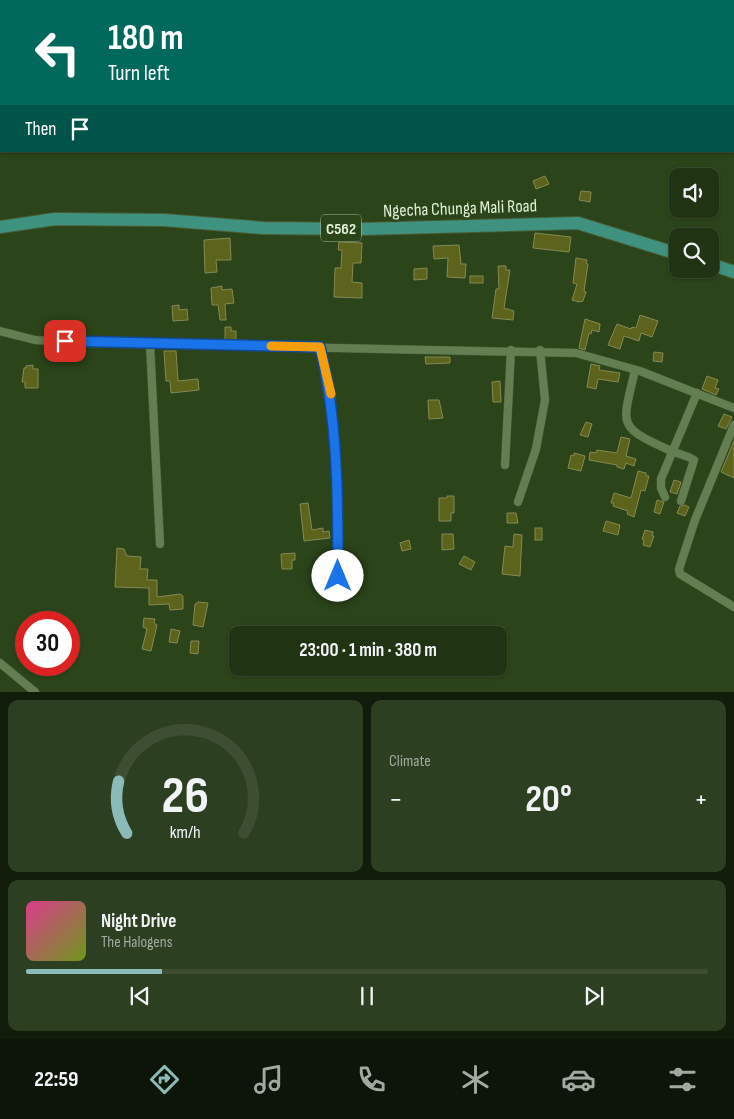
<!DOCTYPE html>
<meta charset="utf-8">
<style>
body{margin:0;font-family:"Sofia Sans Condensed",sans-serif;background:#2d3f21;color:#f1f3f6;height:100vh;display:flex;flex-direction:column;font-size:19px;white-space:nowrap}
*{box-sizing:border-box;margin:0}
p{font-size:16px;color:#a2aaa0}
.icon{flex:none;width:28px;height:28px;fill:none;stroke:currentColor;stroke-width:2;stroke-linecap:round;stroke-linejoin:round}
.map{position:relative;height:692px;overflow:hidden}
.details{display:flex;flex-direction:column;gap:8px;padding:8px;background:#121c0a;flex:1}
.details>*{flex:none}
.top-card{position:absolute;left:0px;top:0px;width:735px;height:152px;box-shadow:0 1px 4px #0004,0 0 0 1px #3d4e33;background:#00695c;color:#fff;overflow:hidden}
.buttons{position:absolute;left:669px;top:168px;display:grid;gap:10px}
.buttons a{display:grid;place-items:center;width:50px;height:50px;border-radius:10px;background:#203313;box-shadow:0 1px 4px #0004,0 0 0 1px #3d4e33;font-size:25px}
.speed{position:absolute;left:15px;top:611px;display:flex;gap:10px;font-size:25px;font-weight:700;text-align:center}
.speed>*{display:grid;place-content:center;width:65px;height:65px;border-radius:50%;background:#203313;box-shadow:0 1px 4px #0004,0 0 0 1px #3d4e33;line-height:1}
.speed .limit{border:8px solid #d22;background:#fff;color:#111}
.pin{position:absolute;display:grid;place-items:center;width:42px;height:42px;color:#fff;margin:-21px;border-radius:10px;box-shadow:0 2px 8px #0006}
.me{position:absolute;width:55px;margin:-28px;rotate:0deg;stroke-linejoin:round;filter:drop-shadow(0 0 4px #0008)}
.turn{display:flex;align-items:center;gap:18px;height:105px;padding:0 25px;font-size:22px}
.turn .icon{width:65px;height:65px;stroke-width:2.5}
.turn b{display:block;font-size:35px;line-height:42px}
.then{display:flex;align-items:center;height:48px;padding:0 25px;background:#0003;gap:10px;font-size:19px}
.big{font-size:38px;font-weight:700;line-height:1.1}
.details .card{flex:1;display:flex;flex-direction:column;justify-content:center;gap:8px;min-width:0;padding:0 18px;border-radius:10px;background:#2d3f21}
.details .dial{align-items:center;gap:0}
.dial svg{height:130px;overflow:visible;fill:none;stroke:#3d4e33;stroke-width:7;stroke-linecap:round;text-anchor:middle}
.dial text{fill:#f1f3f6;stroke:none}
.song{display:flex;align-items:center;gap:15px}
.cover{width:60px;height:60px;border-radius:8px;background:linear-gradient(135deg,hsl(330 70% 55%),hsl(80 70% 35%))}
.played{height:5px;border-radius:2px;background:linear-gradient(90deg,#8bbbb9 20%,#3d4e33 20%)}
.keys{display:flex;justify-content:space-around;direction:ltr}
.heat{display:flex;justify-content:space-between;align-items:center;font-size:28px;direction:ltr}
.details .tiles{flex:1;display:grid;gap:8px;grid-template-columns:1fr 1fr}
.card:last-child{grid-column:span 2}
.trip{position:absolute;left:229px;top:626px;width:278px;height:50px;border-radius:10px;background:#203313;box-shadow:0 1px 4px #0004,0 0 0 1px #3d4e33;font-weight:700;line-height:50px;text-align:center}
.tab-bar{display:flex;height:80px;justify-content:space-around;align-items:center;background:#0d1408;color:#a2aaa0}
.tab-bar .icon{width:35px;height:35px}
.tab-bar .on{color:#8bbbb9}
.tab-bar b{font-size:22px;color:#f1f3f6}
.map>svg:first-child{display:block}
.building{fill:#5d631b;stroke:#848a55}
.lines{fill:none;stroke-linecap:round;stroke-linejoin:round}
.street-casing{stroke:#485e38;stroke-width:9}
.primary-casing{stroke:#485e38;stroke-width:14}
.street{stroke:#637f52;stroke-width:8}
.primary{stroke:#3f927f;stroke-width:12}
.route-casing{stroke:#114b97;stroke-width:12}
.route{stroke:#1a73e8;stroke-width:9}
.slow{stroke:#f59e0b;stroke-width:9}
.labels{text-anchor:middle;stroke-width:5;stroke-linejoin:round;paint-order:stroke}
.shield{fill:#2b4419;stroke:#aabd9f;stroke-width:1}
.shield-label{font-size:16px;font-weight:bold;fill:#e0f1d8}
.street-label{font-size:18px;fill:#e0f1d8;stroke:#2b4419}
</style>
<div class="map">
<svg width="734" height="692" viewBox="0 0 734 692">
<rect width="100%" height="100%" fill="#2b4419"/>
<!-- building -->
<g class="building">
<polygon points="545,176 549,184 536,189 533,181"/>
<polygon points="581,191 591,192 590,202 579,200"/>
<polygon points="535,233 571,237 569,252 533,248"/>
<polygon points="230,238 231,260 216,260 217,272 205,273 204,240"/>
<polygon points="339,242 362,243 361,263 353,263 352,282 362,283 362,298 334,297 335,268 341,268 342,250 338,250"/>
<polygon points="459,245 461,264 466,264 465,278 447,277 448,258 434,259 433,246"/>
<polygon points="576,258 587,260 586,263 588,264 584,291 586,292 583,301 579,302 572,300 577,284 573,283"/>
<polygon points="498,266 506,266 506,270 510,270 504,308 514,311 513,320 492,318 496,289 499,289"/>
<polygon points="427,268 427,279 414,280 414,269"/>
<rect x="470" y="276" width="13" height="7"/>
<polygon points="222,286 222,290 232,289 234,303 225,304 226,320 220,320 218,305 212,305 211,288"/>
<polygon points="179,305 179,310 187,309 188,320 173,321 172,306"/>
<polygon points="640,315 658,321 652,337 641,333 639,341 624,336 620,349 608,345 617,324 631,329 632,327 636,328"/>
<polygon points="585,319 600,324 599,332 592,330 591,334 589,333 585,350 579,348"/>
<polygon points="225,327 231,327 231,331 236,331 236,340 225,340"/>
<polygon points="164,351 176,351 178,381 198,379 199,390 171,393 170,381 166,381"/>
<polygon points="654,352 663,353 662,362 653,361"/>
<polygon points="425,357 450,357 450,363 426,364"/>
<polygon points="591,364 600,366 599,370 620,373 618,382 598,379 596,389 587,387"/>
<polygon points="33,365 33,369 38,369 38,388 25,388 25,382 22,382 24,368 26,368 26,366"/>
<polygon points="707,376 718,380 715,388 719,389 716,395 702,389"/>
<polygon points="500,381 501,402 493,402 492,382"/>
<polygon points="428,400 439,400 443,418 429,419"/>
<polygon points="724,414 732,417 726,429 718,426"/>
<polygon points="586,422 592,424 588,437 580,435"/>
<polygon points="621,437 630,439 626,456 636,459 634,466 626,463 624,469 617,467 617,465 589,460 590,452 596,453 597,450 617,453"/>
<polygon points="734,441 734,478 721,472"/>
<polygon points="574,453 585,456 581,471 568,468 571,455 574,456"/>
<polygon points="638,471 646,473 646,476 649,476 645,491 641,490 634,517 627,514 628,511 613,506 614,503 611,503 614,493 631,498"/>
<polygon points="674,480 681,482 677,494 670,492"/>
<polygon points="447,496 454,496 454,513 451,513 451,521 439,521 439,498 447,498"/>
<polygon points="657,500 664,502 660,514 654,512"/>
<polygon points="308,503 312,530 323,528 323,532 329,531 330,538 304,541 300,504"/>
<polygon points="685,505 689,507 685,516 677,513 680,506"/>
<polygon points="507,513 516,513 518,523 507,523"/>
<polygon points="606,521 620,525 618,535 603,531"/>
<rect x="535" y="528" width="7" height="12"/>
<polygon points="645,530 653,532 652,536 654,536 650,547 643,545 644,540 642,539"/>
<polygon points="442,534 453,534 454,549 442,550"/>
<polygon points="514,534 522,535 520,576 502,574 505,546 513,547"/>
<polygon points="409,540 411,549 402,551 400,543"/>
<polygon points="117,548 124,549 127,556 141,557 140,569 148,569 147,580 157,580 157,597 180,594 183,596 183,609 170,610 169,604 149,605 149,588 115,587"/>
<polygon points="295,553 295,560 292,560 292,569 282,569 281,554"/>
<polygon points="464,556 475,562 471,570 459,564"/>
<polygon points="198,602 208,603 203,627 193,625 195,604"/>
<polygon points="144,618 155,619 154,623 157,625 151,651 142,649 147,629 143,627"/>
<polygon points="171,629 180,631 177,643 169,642"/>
<polygon points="191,641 199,641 198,654 190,653"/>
</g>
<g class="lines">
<defs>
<g id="street">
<polyline points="0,331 35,340 95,343 576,353 640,371 734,408"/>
<polyline points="150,344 160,544"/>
<polyline points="320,347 331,393 337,487 337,576"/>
<path d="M 635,370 C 623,424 615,426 669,450 C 677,454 687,455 694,460 L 681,501"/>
<polyline points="505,465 511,350"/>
<polyline points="665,497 661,488 661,479 697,393"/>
<polyline points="518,502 536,449 545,400 540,350"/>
<polyline points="734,607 680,574 679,569 695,520 734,425"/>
<polyline points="0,663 35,692"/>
</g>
<g id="primary">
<polyline points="0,227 55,219 164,220 264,228 362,229 578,223 678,254"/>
<polyline points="710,264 734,272"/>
</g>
</defs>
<!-- street casing -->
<use href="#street" class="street-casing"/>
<!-- primary casing -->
<use href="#primary" class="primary-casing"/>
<!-- street -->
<use href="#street" class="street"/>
<!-- primary -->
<use href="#primary" class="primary"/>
</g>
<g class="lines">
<defs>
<path id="route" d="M 65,341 L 320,347 C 338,422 338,499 338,576"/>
</defs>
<!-- route casing -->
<use href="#route" class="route-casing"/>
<!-- route -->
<use href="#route" class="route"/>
<!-- slow -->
<polyline class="slow" points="271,346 320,347 331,394"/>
</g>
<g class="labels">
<!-- shield labels -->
<rect class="shield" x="321" y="214.5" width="40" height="27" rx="4"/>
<g class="shield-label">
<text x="341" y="234">C562</text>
</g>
<!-- street labels -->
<g class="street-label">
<text transform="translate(460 208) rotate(-2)" y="6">Ngecha Chunga Mali Road</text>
</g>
</g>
</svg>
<div class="buttons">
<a><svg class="icon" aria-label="sound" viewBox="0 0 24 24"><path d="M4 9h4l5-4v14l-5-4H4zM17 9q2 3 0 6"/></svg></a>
<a><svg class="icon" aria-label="search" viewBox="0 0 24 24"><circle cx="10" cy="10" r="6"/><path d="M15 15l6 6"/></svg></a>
</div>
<div class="speed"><div class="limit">30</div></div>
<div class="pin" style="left:65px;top:341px;background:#d93025"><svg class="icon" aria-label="arrive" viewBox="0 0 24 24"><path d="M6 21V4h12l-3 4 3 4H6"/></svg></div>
<svg class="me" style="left:338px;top:576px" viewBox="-20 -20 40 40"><circle r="19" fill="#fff"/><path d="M0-13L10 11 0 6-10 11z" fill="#1a73e8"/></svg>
<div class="trip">23:00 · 1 min · 380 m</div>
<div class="top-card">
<div class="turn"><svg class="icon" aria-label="left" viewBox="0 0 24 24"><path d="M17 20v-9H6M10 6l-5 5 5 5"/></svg><div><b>180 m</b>Turn left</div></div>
<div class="then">Then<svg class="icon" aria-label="arrive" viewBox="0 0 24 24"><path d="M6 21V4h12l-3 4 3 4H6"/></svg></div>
</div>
</div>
<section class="details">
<div class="tiles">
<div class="card dial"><svg viewBox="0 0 100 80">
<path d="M14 69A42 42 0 1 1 86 69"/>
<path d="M14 69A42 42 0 0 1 9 37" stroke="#8bbbb9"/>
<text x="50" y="56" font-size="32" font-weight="700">26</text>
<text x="50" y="72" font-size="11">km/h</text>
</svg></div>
<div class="card"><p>Climate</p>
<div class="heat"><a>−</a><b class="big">20°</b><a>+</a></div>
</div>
<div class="card">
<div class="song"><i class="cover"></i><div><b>Night Drive</b><p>The Halogens</p></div></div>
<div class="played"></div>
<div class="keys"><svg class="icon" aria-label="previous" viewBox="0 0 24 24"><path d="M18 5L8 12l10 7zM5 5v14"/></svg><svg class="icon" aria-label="pause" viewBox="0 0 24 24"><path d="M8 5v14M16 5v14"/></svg><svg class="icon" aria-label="next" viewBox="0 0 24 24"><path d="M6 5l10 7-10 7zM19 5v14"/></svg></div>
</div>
</div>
</section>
<nav class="tab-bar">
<b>22:59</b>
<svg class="icon on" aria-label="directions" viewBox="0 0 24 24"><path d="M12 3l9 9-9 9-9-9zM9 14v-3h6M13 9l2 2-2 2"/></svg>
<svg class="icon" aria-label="music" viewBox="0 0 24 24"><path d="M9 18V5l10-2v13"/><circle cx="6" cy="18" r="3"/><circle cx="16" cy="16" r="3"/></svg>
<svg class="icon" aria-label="phone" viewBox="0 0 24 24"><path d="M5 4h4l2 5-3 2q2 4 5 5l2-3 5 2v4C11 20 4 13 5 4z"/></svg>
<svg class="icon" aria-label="climate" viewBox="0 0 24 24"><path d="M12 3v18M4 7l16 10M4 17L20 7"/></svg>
<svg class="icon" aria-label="car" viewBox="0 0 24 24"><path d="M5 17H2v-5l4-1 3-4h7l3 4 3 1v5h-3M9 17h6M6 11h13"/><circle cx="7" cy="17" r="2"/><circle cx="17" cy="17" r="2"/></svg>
<svg class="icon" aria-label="filters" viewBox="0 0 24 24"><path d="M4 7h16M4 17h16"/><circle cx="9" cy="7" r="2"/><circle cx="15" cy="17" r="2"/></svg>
</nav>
